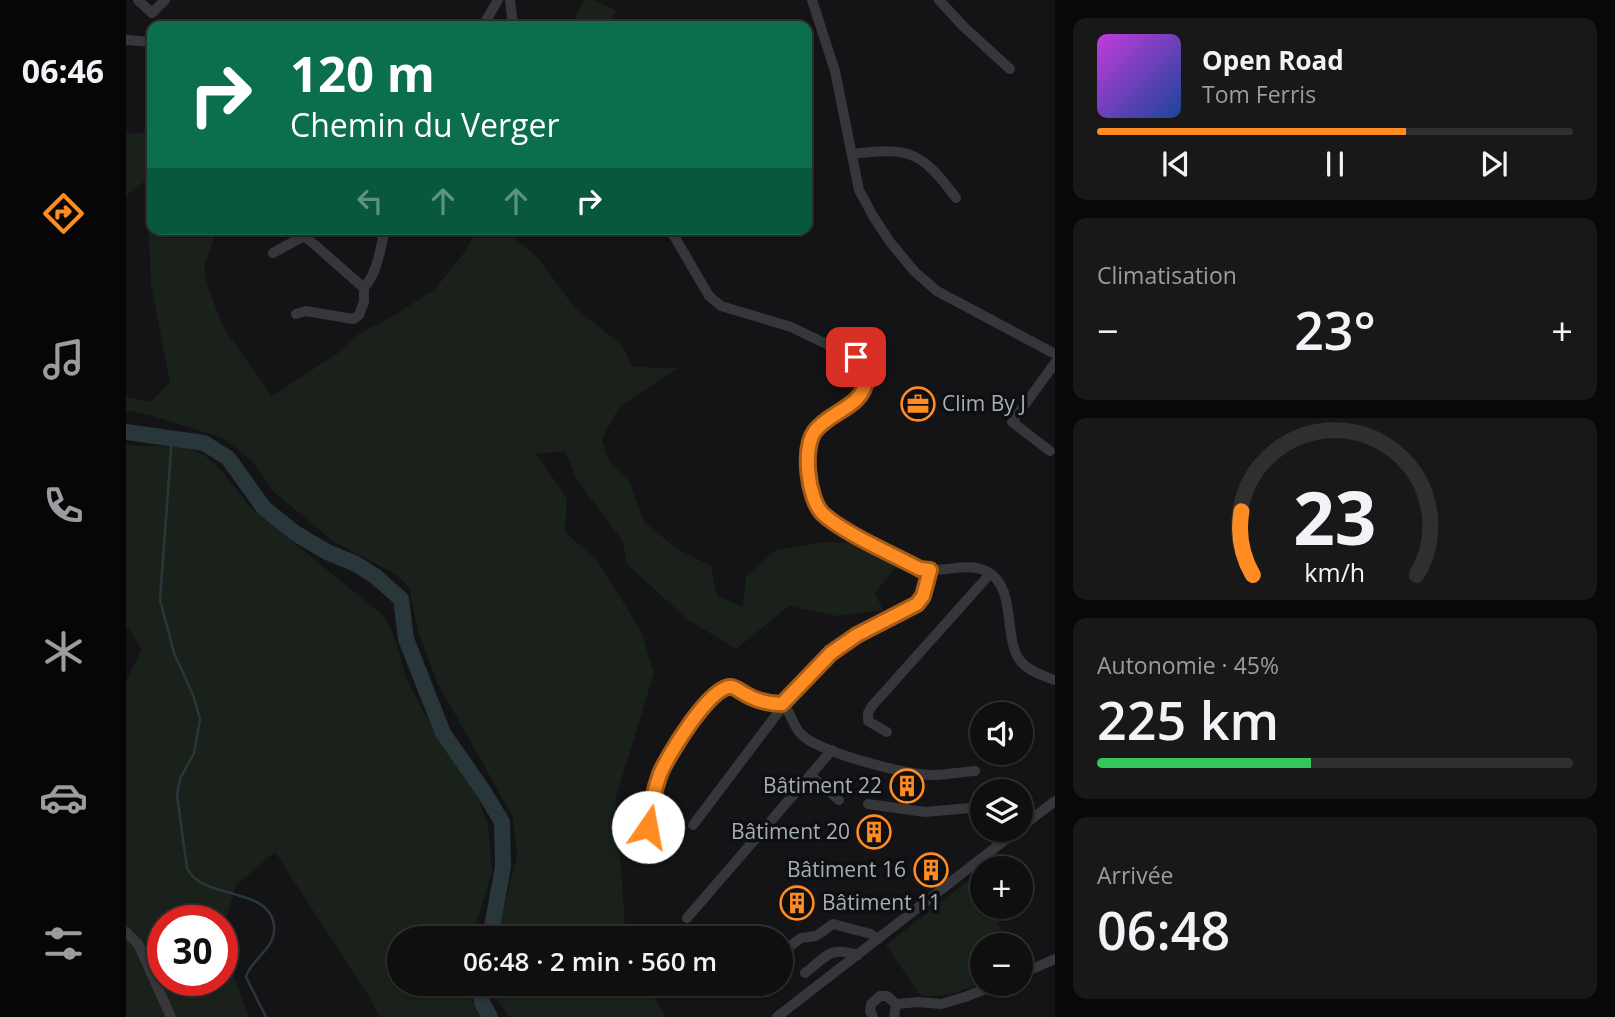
<!DOCTYPE html>
<html lang="fr">
<meta charset="utf-8">
<style>
body{margin:0;font-family:"Open Sans",sans-serif;background:#181819;color:#f1f3f6;height:100vh;display:flex;flex-direction:column;font-size:26px;white-space:nowrap}
*{box-sizing:border-box;margin:0}
p{font-size:23px;color:#9b9c9f}
.icon{flex:none;width:38px;height:38px;fill:none;stroke:currentColor;stroke-width:2;stroke-linecap:round;stroke-linejoin:round}
.map{position:relative;flex:1;overflow:hidden}
.details{display:flex;flex-direction:column;gap:18px;padding:18px;background:#080809;width:560px}
.details>*{flex:none}
.guide{position:absolute;left:21px;top:21px;width:665px;height:214px;border-radius:14px;box-shadow:0 2px 5px #0004,0 0 0 2px #2f2f30;background:#0b6e4f;color:#fff;overflow:hidden}
.buttons{position:absolute;left:844px;top:702px;display:grid;gap:14px}
.buttons a{display:grid;place-items:center;width:63px;height:63px;border-radius:50%;background:#0f0f10;box-shadow:0 2px 5px #0004,0 0 0 2px #2f2f30;font-size:35px}
.speed{position:absolute;left:21px;top:905px;display:flex;gap:14px;font-size:35px;font-weight:700;text-align:center}
.speed>*{display:grid;place-content:center;width:91px;height:91px;border-radius:50%;background:#0f0f10;box-shadow:0 2px 5px #0004,0 0 0 2px #2f2f30;line-height:1}
.speed .limit{border:10px solid #d22;background:#fff;color:#111}
.pin{position:absolute;display:grid;place-items:center;width:60px;height:60px;color:#fff;margin:-30px;border-radius:14px;box-shadow:0 4px 10px #0006}
.me{position:absolute;width:77px;margin:-38px;rotate:12deg;stroke-linejoin:round;filter:drop-shadow(0 0 5px #0008)}
.turn{display:flex;align-items:center;gap:24px;height:147px;padding:0 28px;font-size:32px}
.turn .icon{width:91px;height:91px;stroke-width:2.5}
.turn b{display:block;font-size:49px;line-height:60px}
.lanes{display:flex;align-items:center;height:66px;padding:0 28px;background:#0003;justify-content:center;gap:35px;direction:ltr}
.lanes .off{opacity:.35}
.big{font-size:52px;font-weight:600;line-height:1.1}
.details .tile{flex:1;display:flex;flex-direction:column;justify-content:center;gap:10px;min-width:0;padding:0 24px;border-radius:14px;background:#181819}
.details .dial{align-items:center;gap:0}
.dial svg{height:182px;overflow:visible;fill:none;stroke:#2f2f30;stroke-width:7;stroke-linecap:round;text-anchor:middle}
.dial text{fill:#f1f3f6;stroke:none}
.song{display:flex;align-items:center;gap:21px}
.cover{width:84px;height:84px;border-radius:10px;background:linear-gradient(135deg,hsl(290 70% 55%),hsl(220 70% 35%))}
.played{height:7px;border-radius:4px;background:linear-gradient(90deg,#ff8c23 65%,#2f2f30 65%)}
.keys{display:flex;justify-content:space-around;direction:ltr}
.heat{display:flex;justify-content:space-between;align-items:center;font-size:38px;direction:ltr}
.charge{height:10px;border-radius:5px;background:linear-gradient(90deg,#34c759 45%,#2f2f30 0)}
.trip{position:absolute;left:261px;top:926px;width:406px;height:70px;border-radius:35px;background:#0f0f10;box-shadow:0 2px 5px #0004,0 0 0 2px #2f2f30;font-weight:600;line-height:70px;text-align:center}
main{display:flex;flex:1;min-height:0}
.dock{display:flex;flex-direction:column;width:126px;justify-content:space-around;align-items:center;background:#060606;color:#9b9c9f}
.dock .icon{width:49px;height:49px}
.dock .on{color:#ff8c23}
.dock b{font-size:32px;color:#f1f3f6}
.map>svg:first-child{display:block}
.green{fill:#1a211a}
.lines{fill:none;stroke-linecap:round;stroke-linejoin:round}
.stream{stroke:#29363a;stroke-width:2.5}
.river{stroke:#29363a;stroke-width:16}
.minor{stroke:#35373b;stroke-width:10}
.route-casing{stroke:#a65b17;stroke-width:18}
.route{stroke:#ff8c23;stroke-width:12}
.labels{text-anchor:middle;stroke-width:7;stroke-linejoin:round;paint-order:stroke}
.poi-label{font-size:21px;fill:#a4aeb7;stroke:#0f0f11;text-anchor:end}
</style>
<main>
<nav class="dock">
<b>06:46</b>
<svg class="icon on" aria-label="directions" viewBox="0 0 24 24"><path d="M12 3l9 9-9 9-9-9zM9 14v-3h6M13 9l2 2-2 2"/></svg>
<svg class="icon" aria-label="music" viewBox="0 0 24 24"><path d="M9 18V5l10-2v13"/><circle cx="6" cy="18" r="3"/><circle cx="16" cy="16" r="3"/></svg>
<svg class="icon" aria-label="phone" viewBox="0 0 24 24"><path d="M5 4h4l2 5-3 2q2 4 5 5l2-3 5 2v4C11 20 4 13 5 4z"/></svg>
<svg class="icon" aria-label="climate" viewBox="0 0 24 24"><path d="M12 3v18M4 7l16 10M4 17L20 7"/></svg>
<svg class="icon" aria-label="car" viewBox="0 0 24 24"><path d="M5 17H2v-5l4-1 3-4h7l3 4 3 1v5h-3M9 17h6M6 11h13"/><circle cx="7" cy="17" r="2"/><circle cx="17" cy="17" r="2"/></svg>
<svg class="icon" aria-label="filters" viewBox="0 0 24 24"><path d="M4 7h16M4 17h16"/><circle cx="9" cy="7" r="2"/><circle cx="15" cy="17" r="2"/></svg>
</nav>
<div class="map">
<svg width="929" height="1017" viewBox="0 0 929 1017">
<rect width="100%" height="100%" fill="#141416"/>
<!-- green -->
<g class="green">
<polygon points="458,0 468,0 490,11 482,26 445,26"/>
<polygon points="26,132 26,176 0,195 0,134"/>
<polygon points="26,210 26,229 92,229 78,265 81,284 97,327 146,396 212,353 233,334 269,315 309,289 337,254 352,229 378,229 413,259 448,307 497,346 506,367 552,368 493,407 476,439 482,460 502,479 518,522 550,548 585,566 591,596 617,607 620,577 650,550 699,542 737,543 774,562 749,593 757,610 711,616 663,606 610,649 561,619 501,564 496,540 451,480 439,451 410,454 441,498 439,532 471,560 515,631 528,673 490,797 500,938 370,938 391,856 387,817 311,682 293,635 283,587 271,575 207,541 148,492 125,460 97,438 24,415 0,410 0,397 25,402 44,382 25,284 22,215"/>
<path d="M 0,445 C 23,447 55,443 76,454 C 91,462 113,493 124,507 L 259,617 L 270,641 L 280,678 L 301,719 L 333,765 L 352,798 L 362,826 L 366,872 L 346,938 L 273,938 L 273,984 L 340,984 L 339,988 L 354,1017 L 254,1017 L 242,995 L 149,852 L 110,885 L 96,934 L 96,920 L 37,920 L 37,980 L 96,980 L 96,946 L 123,1017 L 0,1017 L 0,681 L 16,649 L 0,625 Z"/>
<path d="M 856,870 L 856,906 L 868,907 L 879,945 L 856,945 L 856,983 C 834,992 818,998 794,995 L 760,945 Z"/>
<polygon points="366,984 519,984 540,1017 383,1017 367,993"/>
</g>
<g class="lines">
<!-- stream -->
<path class="stream" d="M 46,437 L 34,600 L 48,653 L 67,695 L 74,719 L 68,753 L 54,779 L 51,795 L 61,868 C 75,900 143,886 148,925 C 151,949 125,958 120,977 L 140,1017"/>
<!-- river -->
<g class="river">
<polyline points="0,432 78,443 102,458 138,508 169,533 201,552 230,564 249,576 275,599 280,639 317,733 358,792 376,822 377,867 364,938"/>
<polyline points="354,984 356,1003 364,1017"/>
</g>
<!-- minor -->
<g class="minor">
<polyline points="12,0 26,13 39,0"/>
<polyline points="384,0 387,26"/>
<polyline points="686,0 709,71 733,190 747,216 764,242 789,272 811,291 929,354"/>
<polyline points="813,0 838,27 884,69"/>
<polyline points="357,26 372,0"/>
<polyline points="0,40 26,42"/>
<path d="M 726,154 C 784,147 795,151 830,198"/>
<path d="M 544,229 L 583,296 L 595,306 L 665,327 L 738,362 C 743,373 740,385 735,395 L 690,430 C 678,452 678,491 695,511 C 708,528 735,537 754,547 C 766,554 782,567 796,569 C 817,573 841,562 860,571 C 891,586 877,635 893,659 C 900,670 917,676 929,680"/>
<path d="M 147,253 L 176,237 L 181,238 L 238,288 C 252,271 254,250 259,229"/>
<polyline points="170,314 180,311 227,319 233,315 238,302 238,288"/>
<polyline points="924,451 886,422 929,363"/>
<path d="M 656,704 C 666,712 666,726 676,735 C 695,753 778,774 805,775 C 820,775 835,772 849,771"/>
<polyline points="656,704 705,653 731,635 791,604 797,596 804,570"/>
<polyline points="761,732 742,721 742,713 746,706 864,574"/>
<polyline points="684,775 713,800"/>
<polyline points="742,804 799,812 844,808 856,817"/>
<polyline points="567,825 657,706"/>
<polyline points="894,828 929,801"/>
<polyline points="868,830 878,840"/>
<path d="M 534,852 L 520,842 C 526,786 544,744 583,701 C 589,695 595,685 605,687 C 609,687 616,692 619,694 C 632,701 642,704 656,704"/>
<polyline points="561,918 706,750"/>
<polyline points="0,932 12,944 45,1017"/>
<polyline points="659,950 675,938 690,936 707,924 745,934 752,939"/>
<path d="M 679,973 C 701,956 703,946 732,955"/>
<polyline points="894,974 929,959"/>
<polyline points="770,1004 792,1002 815,1004 839,997 872,984"/>
<polyline points="651,1017 892,830"/>
<polyline points="747,1017 744,1011 745,1004 754,996 761,996 770,1004 768,1017"/>
</g>
</g>
<g class="lines">
<defs>
<path id="route" d="M 522,827 C 524,809 528,791 534,774 C 541,757 585,684 605,687 C 609,687 615,692 619,694 C 631,701 642,704 656,704 L 705,653 L 731,635 L 791,604 L 797,596 L 804,570 L 794,569 C 768,555 715,532 696,513 C 682,498 676,448 689,431 C 704,411 738,407 740,379 C 741,367 739,363 730,357"/>
</defs>
<!-- route casing -->
<use href="#route" class="route-casing"/>
<!-- route -->
<use href="#route" class="route"/>
</g>
<!-- icons -->
<defs>
<symbol id="office-ring" viewBox="-11 -11 22 22"><circle r="9.5" fill="#0f0f11" stroke="#ff8c23" stroke-width="1.5"/><path d="M-6-3h4V-5.5h4V-3h4V5H-6ZM-1-4.5V-3h2v-1.5ZM-6 0V1H6V0Z" fill="#ff8c23"/></symbol>
<symbol id="building-ring" viewBox="-11 -11 22 22"><circle r="9.5" fill="#0f0f11" stroke="#ff8c23" stroke-width="1.5"/><path d="M-4-6H4V6H1V3H-1V6H-4ZM-2.5-4.3h1.7v1.8h-1.7ZM.8-4.3h1.7v1.8H.8ZM-2.5-1h1.7V.8h-1.7ZM.8-1h1.7V.8H.8Z" fill="#ff8c23"/></symbol>
</defs>
<g fill-rule="evenodd">
<use href="#office-ring" x="773" y="385" width="38" height="38"/>
<use href="#building-ring" x="762" y="767" width="38" height="38"/>
<use href="#building-ring" x="729" y="813" width="38" height="38"/>
<use href="#building-ring" x="786" y="851" width="38" height="38"/>
<use href="#building-ring" x="652" y="884" width="38" height="38"/>
</g>
<g class="labels">
<!-- poi labels -->
<g class="poi-label">
<text x="816" y="411" text-anchor="start">Clim By J</text>
<text x="756" y="793">Bâtiment 22</text>
<text x="724" y="839">Bâtiment 20</text>
<text x="780" y="877">Bâtiment 16</text>
<text x="696" y="910" text-anchor="start">Bâtiment 11</text>
</g>
</g>
</svg>
<div class="buttons">
<a><svg class="icon" aria-label="sound" viewBox="0 0 24 24"><path d="M4 9h4l5-4v14l-5-4H4zM17 9q2 3 0 6"/></svg></a>
<a><svg class="icon" aria-label="layers" viewBox="0 0 24 24"><path d="M12 4l9 5-9 5-9-5zM3 14l9 5 9-5"/></svg></a>
<a>+</a>
<a>−</a>
</div>
<div class="speed"><div class="limit">30</div></div>
<div class="pin" style="left:730px;top:357px;background:#d93025"><svg class="icon" aria-label="arrive" viewBox="0 0 24 24"><path d="M6 21V4h12l-3 4 3 4H6"/></svg></div>
<svg class="me" style="left:522px;top:827px" viewBox="-20 -20 40 40"><circle r="19" fill="#fff"/><path d="M0-13L10 11 0 6-10 11z" fill="#ff8c23"/></svg>
<div class="trip">06:48 · 2 min · 560 m</div>
<div class="guide">
<div class="turn"><svg class="icon" aria-label="right" viewBox="0 0 24 24"><path d="M7 20v-9h11M14 6l5 5-5 5"/></svg><div><b>120 m</b>Chemin du Verger</div></div>
<div class="lanes"><svg class="icon off" aria-label="left" viewBox="0 0 24 24"><path d="M17 20v-9H6M10 6l-5 5 5 5"/></svg><svg class="icon off" aria-label="ahead" viewBox="0 0 24 24"><path d="M12 20V5M6 11l6-6 6 6"/></svg><svg class="icon off" aria-label="ahead" viewBox="0 0 24 24"><path d="M12 20V5M6 11l6-6 6 6"/></svg><svg class="icon" aria-label="right" viewBox="0 0 24 24"><path d="M7 20v-9h11M14 6l5 5-5 5"/></svg></div>
</div>
</div>
<section class="details">
<div class="tile">
<div class="song"><i class="cover"></i><div><b>Open Road</b><p>Tom Ferris</p></div></div>
<div class="played"></div>
<div class="keys"><svg class="icon" aria-label="previous" viewBox="0 0 24 24"><path d="M18 5L8 12l10 7zM5 5v14"/></svg><svg class="icon" aria-label="pause" viewBox="0 0 24 24"><path d="M8 5v14M16 5v14"/></svg><svg class="icon" aria-label="next" viewBox="0 0 24 24"><path d="M6 5l10 7-10 7zM19 5v14"/></svg></div>
</div>
<div class="tile"><p>Climatisation</p>
<div class="heat"><a>−</a><b class="big">23°</b><a>+</a></div>
</div>
<div class="tile dial"><svg viewBox="0 0 100 80">
<path d="M14 69A42 42 0 1 1 86 69"/>
<path d="M14 69A42 42 0 0 1 9 41" stroke="#ff8c23"/>
<text x="50" y="56" font-size="32" font-weight="700">23</text>
<text x="50" y="72" font-size="11">km/h</text>
</svg></div>
<div class="tile"><p>Autonomie · 45%</p><b class="big">225 km</b><div class="charge"></div></div>
<div class="tile"><p>Arrivée</p><b class="big">06:48</b></div>
</section>
</main>
